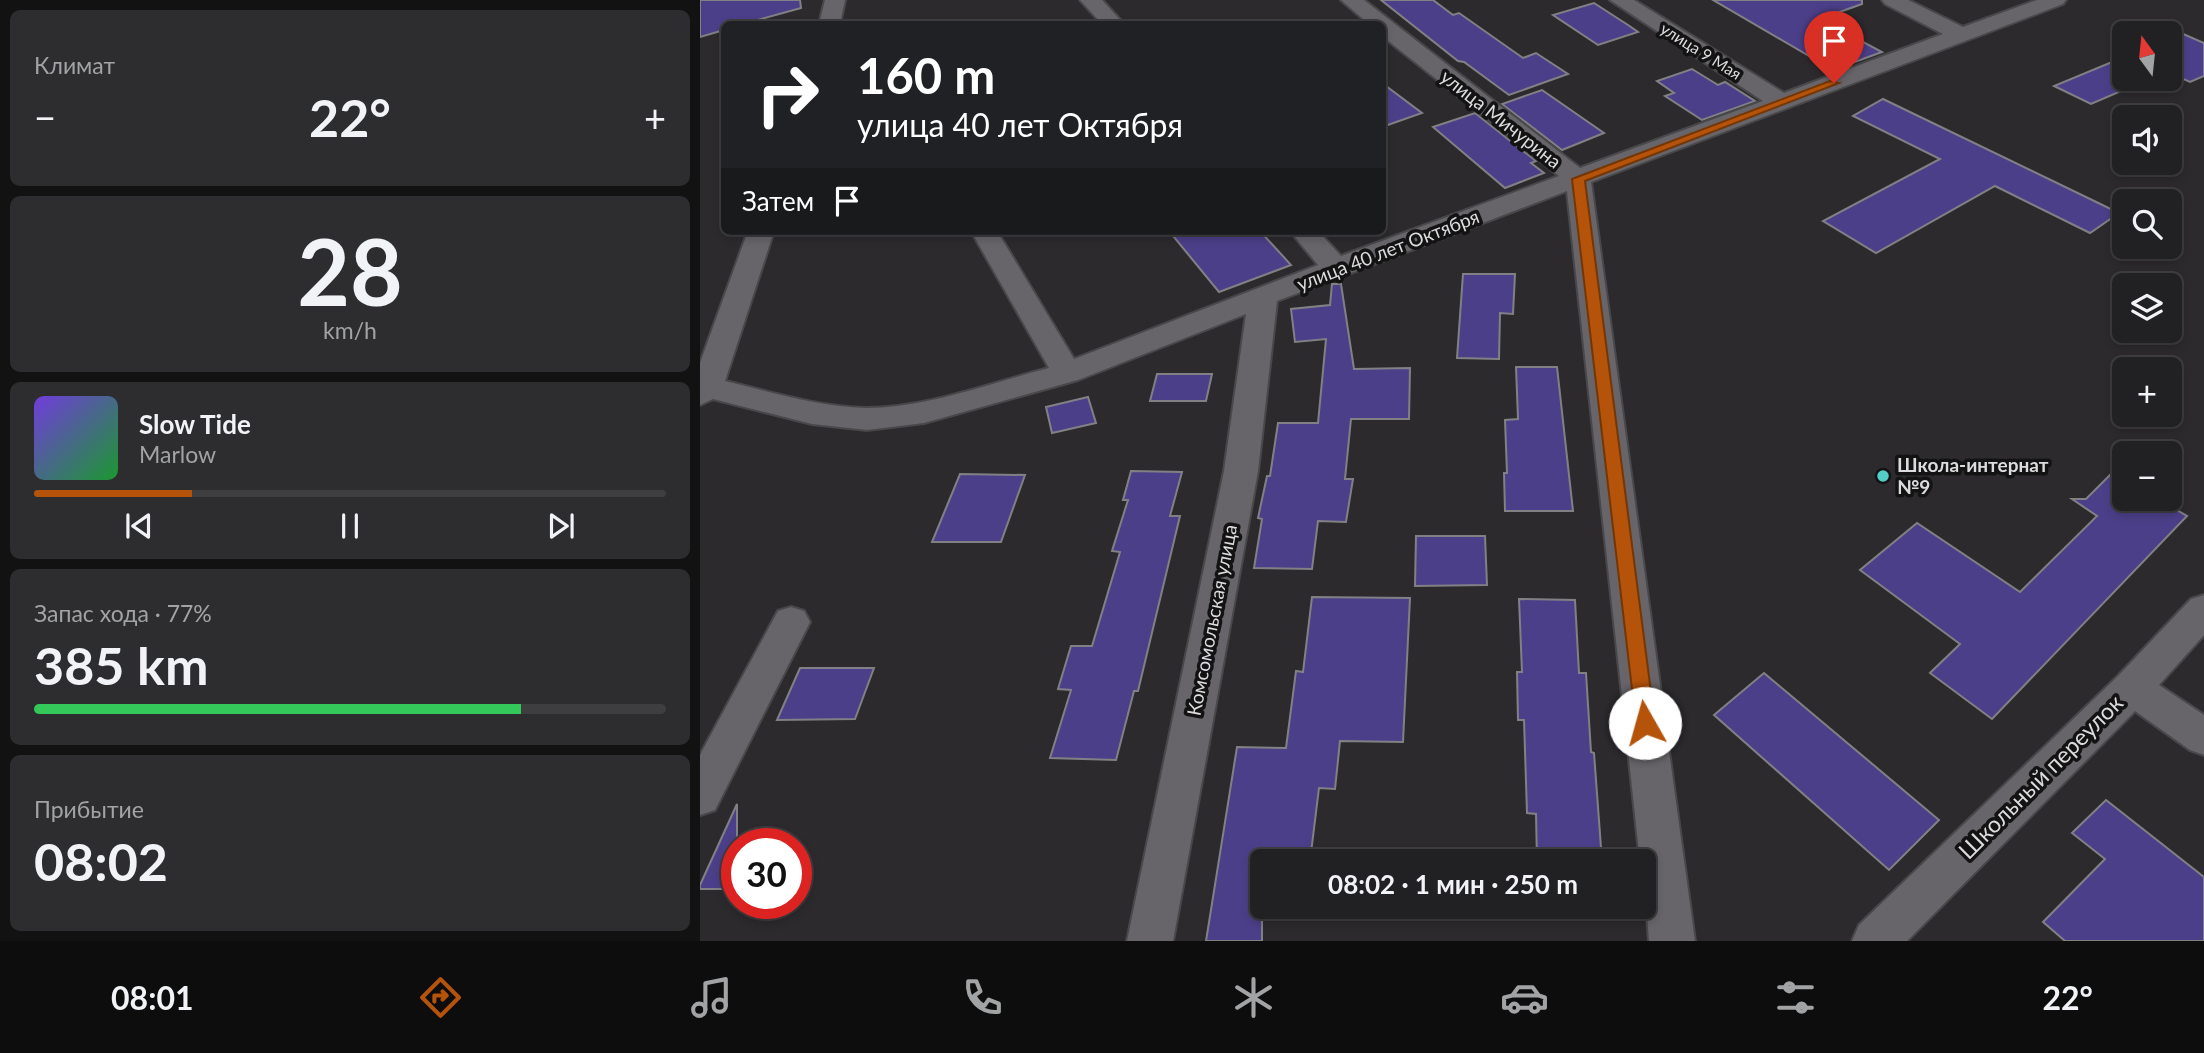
<!DOCTYPE html>
<html lang="ru">
<meta charset="utf-8">
<style>
body{margin:0;font-family:Lato,sans-serif;background:#2d2d2f;color:#f1f3f6;height:100vh;display:flex;flex-direction:column;font-size:26px;white-space:nowrap}
*{box-sizing:border-box;margin:0}
p{font-size:23px;color:#a2a3a5}
.icon{flex:none;width:38px;height:38px;fill:none;stroke:currentColor;stroke-width:2;stroke-linecap:round;stroke-linejoin:round}
.map{position:relative;flex:1;overflow:hidden}
.side{display:flex;flex-direction:column;gap:10px;padding:10px;background:#121213;width:700px}
.side>*{flex:none}
.hud{position:absolute;left:21px;top:21px;width:665px;height:214px;border-radius:10px;box-shadow:0 4px 10px #0003,0 0 0 2px #3e3e40;background:#202124;color:#fff;overflow:hidden}
.needle{width:46px;rotate:345deg}
.controls{position:absolute;left:1412px;top:21px;display:grid;gap:14px}
.controls a{display:grid;place-items:center;width:70px;height:70px;border-radius:10px;background:#212022;box-shadow:0 4px 10px #0003,0 0 0 2px #3e3e40;font-size:35px}
.speed{position:absolute;left:21px;top:828px;display:flex;gap:14px;font-size:35px;font-weight:700;text-align:center}
.speed>*{display:grid;place-content:center;width:91px;height:91px;border-radius:50%;background:#212022;box-shadow:0 4px 10px #0003,0 0 0 2px #3e3e40;line-height:1}
.speed .limit{border:10px solid #d22;background:#fff;color:#111}
.pin{position:absolute;display:grid;place-items:center;width:60px;height:60px;color:#fff;margin:-72px -30px;border-radius:50% 50% 50% 0;rotate:-45deg;box-shadow:0 0 7px #0007}
.pin .icon{rotate:45deg}
.me{position:absolute;width:77px;margin:-38px;rotate:353deg;stroke-linejoin:round;filter:drop-shadow(0 0 5px #0008)}
.turn{display:flex;align-items:center;gap:24px;height:147px;padding:0 21px;font-size:32px}
.turn .icon{width:91px;height:91px;stroke-width:2.5}
.turn b{display:block;font-size:49px;line-height:60px}
.then{display:flex;align-items:center;height:66px;padding:0 21px;background:#0003;gap:14px;font-size:26px}
.big{font-size:52px;font-weight:700;line-height:1.1}
.side .card{flex:1;display:flex;flex-direction:column;justify-content:center;gap:10px;min-width:0;padding:0 24px;border-radius:10px;background:#2d2d2f}
.side .dial{align-items:center;gap:0}
.dial b{font-size:91px;line-height:1}
.song{display:flex;align-items:center;gap:21px}
.cover{width:84px;height:84px;border-radius:10px;background:linear-gradient(135deg,hsl(260 70% 55%),hsl(130 70% 35%))}
.played{height:7px;border-radius:4px;background:linear-gradient(90deg,#b45309 25%,#3e3e40 25%)}
.keys{display:flex;justify-content:space-around;direction:ltr}
.heat{display:flex;justify-content:space-between;align-items:center;font-size:38px;direction:ltr}
.charge{height:10px;border-radius:5px;background:linear-gradient(90deg,#34c759 77%,#3e3e40 0)}
.trip{position:absolute;left:550px;top:849px;width:406px;height:70px;border-radius:10px;background:#212022;box-shadow:0 4px 10px #0003,0 0 0 2px #3e3e40;font-weight:700;line-height:70px;text-align:center}
.tab-bar{display:flex;height:112px;justify-content:space-around;align-items:center;background:#0d0d0e;color:#a2a3a5}
.tab-bar .icon{width:49px;height:49px}
.tab-bar .current{color:#b45309}
.tab-bar b{font-size:32px;color:#f1f3f6}
main{display:flex;flex:1;min-height:0}
.map>svg:first-child{display:block}
.building{fill:#4c3f89;stroke:#818185;stroke-width:2}
.lines{fill:none;stroke-linecap:round;stroke-linejoin:round}
.minor-casing{stroke:#484749;stroke-width:4}
.minor{fill:#676569;fill-rule:evenodd}
.route{fill:#b45309;stroke:#753606;stroke-width:2}
.poi-dot{fill:#54cdc7;stroke:#141314;stroke-width:2.5}
.labels{text-anchor:middle;stroke-width:7;stroke-linejoin:round;paint-order:stroke}
.far-street-label{font-size:16px;fill:#dcdbdd;stroke:#141314}
.street-label{font-size:19px;fill:#dcdbdd;stroke:#141314}
.poi-label{font-size:19px;font-weight:bold;fill:#dcdbdd;stroke:#141314;text-anchor:start}
.near-street-label{font-size:23px;fill:#dcdbdd;stroke:#141314}
</style>
<main>
<section class="side">
<div class="card"><p>Климат</p>
<div class="heat"><a>−</a><b class="big">22°</b><a>+</a></div>
</div>
<div class="card dial"><b>28</b><p>km/h</p></div>
<div class="card">
<div class="song"><i class="cover"></i><div><b>Slow Tide</b><p>Marlow</p></div></div>
<div class="played"></div>
<div class="keys"><svg class="icon" aria-label="previous" viewBox="0 0 24 24"><path d="M18 5L8 12l10 7zM5 5v14"/></svg><svg class="icon" aria-label="pause" viewBox="0 0 24 24"><path d="M8 5v14M16 5v14"/></svg><svg class="icon" aria-label="next" viewBox="0 0 24 24"><path d="M6 5l10 7-10 7zM19 5v14"/></svg></div>
</div>
<div class="card"><p>Запас хода · 77%</p><b class="big">385 km</b><div class="charge"></div></div>
<div class="card"><p>Прибытие</p><b class="big">08:02</b></div>
</section>
<div class="map">
<svg width="1504" height="941" viewBox="0 0 1504 941">
<rect width="100%" height="100%" fill="#2c2a2d"/>
<!-- building -->
<g class="building">
<polygon points="0,0 100,0 101,8 43,24 24,24 24,30 0,37"/>
<polygon points="681,0 733,0 753,15 759,13 823,58 836,53 868,74 809,95 764,62 758,61"/>
<polygon points="1013,0 1162,0 1162,4 1120,19 1182,52 1133,70"/>
<polygon points="894,3 928,25 938,32 898,45 853,15"/>
<polygon points="1481,33 1504,43 1504,76 1490,82 1470,73 1470,38"/>
<polygon points="1424,57 1424,79 1449,79 1391,104 1354,86"/>
<polygon points="992,69 1018,85 1025,82 1055,101 1002,120 965,96 974,93 957,81"/>
<polygon points="682,83 722,113 682,127"/>
<polygon points="842,90 904,133 862,150 802,104"/>
<polygon points="1183,99 1419,213 1390,233 1295,186 1176,253 1123,221 1240,159 1153,116"/>
<polygon points="775,113 836,161 831,163 844,173 805,188 733,127"/>
<polygon points="469,231 560,231 591,265 519,292"/>
<polygon points="763,274 815,274 813,314 800,313 799,359 757,358"/>
<polygon points="632,284 641,284 654,369 710,368 709,419 651,419 645,479 653,479 646,522 618,521 612,569 554,568 562,519 558,518 567,476 570,476 578,423 618,423 626,339 595,342 591,309 630,305"/>
<polygon points="816,367 857,367 873,511 805,511 804,473 807,473 805,420 818,419"/>
<polygon points="457,374 512,374 506,401 450,401"/>
<polygon points="388,397 396,423 352,433 346,407"/>
<polygon points="1424,461 1424,499 1458,499 1487,516 1292,719 1230,673 1260,644 1160,570 1217,523 1320,592 1397,516 1372,499 1386,499"/>
<polygon points="431,471 482,472 470,516 480,516 438,691 434,691 416,760 350,758 371,690 358,689 371,646 392,646 420,552 412,551 428,500 423,500"/>
<polygon points="260,474 325,475 301,542 232,542"/>
<polygon points="716,536 785,536 787,585 715,586"/>
<polygon points="612,597 710,598 703,742 640,741 635,789 619,788 610,861 562,861 562,941 506,941 537,747 586,748 596,671 603,672"/>
<polygon points="819,599 875,600 879,673 886,673 891,752 894,753 902,861 837,861 836,814 827,813 824,720 818,720 817,672 822,672"/>
<polygon points="100,668 174,668 155,719 77,720"/>
<polygon points="1064,673 1239,820 1189,870 1014,715"/>
<polygon points="1406,800 1504,877 1504,941 1365,941 1343,922 1405,859 1372,833"/>
<polygon points="37,804 37,889 0,889 0,885"/>
</g>
<g class="lines">
<defs>
<g id="minor">
<polygon points="125,0 145,0 140,24 119,24"/>
<polygon points="380,0 402,0 424,24 402,24"/>
<path d="M 641,0 L 664,0 L 880,168 L 1063,101 L 910,0 L 934,0 L 1084,93 L 1243,34 L 1185,4 L 1182,0 L 1208,0 L 1263,27 L 1337,0 L 1366,0 L 1363,4 L 891,182 L 995,941 L 949,941 L 943,861 L 940,861 L 867,191 L 577,301 L 558,471 L 473,941 L 427,941 L 524,471 L 546,314 L 378,380 L 224,423 L 167,430 L 112,424 L 13,399 L 0,405 L 0,363 L 48,231 L 74,231 L 25,381 C 71,392 118,407 166,408 C 227,408 290,383 349,368 L 271,231 L 297,231 L 374,359 L 618,265 L 590,231 L 618,231 L 641,256 L 859,176 L 682,36 L 682,24 L 669,24 Z"/>
<polygon points="1504,595 1504,635 1459,685 1504,715 1504,755 1490,750 1435,711 1207,941 1152,941 1159,925 1418,676 1491,599"/>
<polygon points="91,607 104,611 110,622 15,810 0,815 0,755 78,611"/>
</g>
</defs>
<!-- minor casing -->
<use href="#minor" class="minor-casing"/>
<!-- minor -->
<use href="#minor" class="minor"/>
</g>
<!-- route -->
<polygon class="route" points="1130,81 1139,83 885,181 955,723 952,729 945,732 938,729 936,723 872,179"/>
<!-- markers -->
<circle class="poi-dot" cx="1183" cy="476" r="7"/>
<g class="labels">
<!-- far-street labels -->
<g class="far-street-label">
<text transform="translate(1001 51) rotate(32)" y="6">улица 9 Мая</text>
</g>
<!-- street labels -->
<g class="street-label">
<text transform="translate(801 119) rotate(38)" y="7">улица Мичурина</text>
<text transform="translate(688 250) rotate(-21)" y="7">улица 40 лет Октября</text>
<text transform="translate(512 620) rotate(-79)" y="7">Комсомольская улица</text>
</g>
<!-- poi labels -->
<g class="poi-label">
<text x="1197" y="472">Школа-интернат<tspan x="1197" dy="22">№9</tspan></text>
</g>
<!-- near-street labels -->
<g class="near-street-label">
<text transform="translate(1341 777) rotate(-45)" y="8">Школьный переулок</text>
</g>
</g>
</svg>
<div class="controls">
<a><svg class="needle" viewBox="-14 -14 28 28"><path d="M0-13l5 13h-10z" fill="#e53935"/><path d="M0 13l5-13h-10z" fill="#a2a3a5"/></svg></a>
<a><svg class="icon" aria-label="sound" viewBox="0 0 24 24"><path d="M4 9h4l5-4v14l-5-4H4zM17 9q2 3 0 6"/></svg></a>
<a><svg class="icon" aria-label="search" viewBox="0 0 24 24"><circle cx="10" cy="10" r="6"/><path d="M15 15l6 6"/></svg></a>
<a><svg class="icon" aria-label="layers" viewBox="0 0 24 24"><path d="M12 4l9 5-9 5-9-5zM3 14l9 5 9-5"/></svg></a>
<a>+</a>
<a>−</a>
</div>
<div class="speed"><div class="limit">30</div></div>
<div class="pin" style="left:1134px;top:83px;background:#d93025"><svg class="icon" aria-label="arrive" viewBox="0 0 24 24"><path d="M6 21V4h12l-3 4 3 4H6"/></svg></div>
<svg class="me" style="left:945px;top:723px" viewBox="-20 -20 40 40"><circle r="19" fill="#fff"/><path d="M0-13L10 11 0 6-10 11z" fill="#b45309"/></svg>
<div class="trip">08:02 · 1 мин · 250 m</div>
<div class="hud">
<div class="turn"><svg class="icon" aria-label="right" viewBox="0 0 24 24"><path d="M7 20v-9h11M14 6l5 5-5 5"/></svg><div><b>160 m</b>улица 40 лет Октября</div></div>
<div class="then">Затем<svg class="icon" aria-label="arrive" viewBox="0 0 24 24"><path d="M6 21V4h12l-3 4 3 4H6"/></svg></div>
</div>
</div>
</main>
<nav class="tab-bar">
<b>08:01</b>
<svg class="icon current" aria-label="directions" viewBox="0 0 24 24"><path d="M12 3l9 9-9 9-9-9zM9 14v-3h6M13 9l2 2-2 2"/></svg>
<svg class="icon" aria-label="music" viewBox="0 0 24 24"><path d="M9 18V5l10-2v13"/><circle cx="6" cy="18" r="3"/><circle cx="16" cy="16" r="3"/></svg>
<svg class="icon" aria-label="phone" viewBox="0 0 24 24"><path d="M5 4h4l2 5-3 2q2 4 5 5l2-3 5 2v4C11 20 4 13 5 4z"/></svg>
<svg class="icon" aria-label="climate" viewBox="0 0 24 24"><path d="M12 3v18M4 7l16 10M4 17L20 7"/></svg>
<svg class="icon" aria-label="car" viewBox="0 0 24 24"><path d="M5 17H2v-5l4-1 3-4h7l3 4 3 1v5h-3M9 17h6M6 11h13"/><circle cx="7" cy="17" r="2"/><circle cx="17" cy="17" r="2"/></svg>
<svg class="icon" aria-label="filters" viewBox="0 0 24 24"><path d="M4 7h16M4 17h16"/><circle cx="9" cy="7" r="2"/><circle cx="15" cy="17" r="2"/></svg>
<b>22°</b>
</nav>
